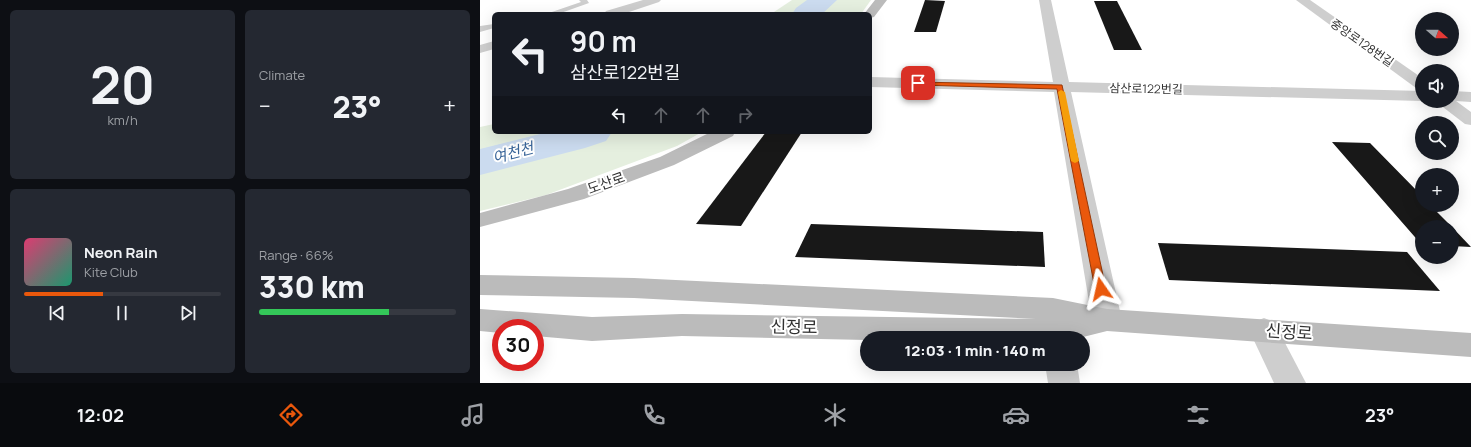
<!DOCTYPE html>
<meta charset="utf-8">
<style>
body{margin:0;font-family:Manrope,"Noto Sans KR",sans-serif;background:#242831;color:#f1f3f6;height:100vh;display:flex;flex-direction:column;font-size:15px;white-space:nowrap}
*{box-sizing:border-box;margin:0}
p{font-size:13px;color:#9ea1a6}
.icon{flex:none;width:22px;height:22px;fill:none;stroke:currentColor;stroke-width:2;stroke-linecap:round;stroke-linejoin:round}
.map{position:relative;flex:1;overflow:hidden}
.sheet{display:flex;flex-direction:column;gap:10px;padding:10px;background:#0d0f14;width:480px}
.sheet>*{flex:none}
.guide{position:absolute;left:12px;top:12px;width:380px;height:122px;border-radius:6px;box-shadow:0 4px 16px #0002;background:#171b24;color:#f1f3f6;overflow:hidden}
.needle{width:26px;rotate:110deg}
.controls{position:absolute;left:935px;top:12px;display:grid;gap:8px}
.controls a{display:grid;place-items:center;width:44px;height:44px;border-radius:50%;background:#171b24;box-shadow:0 4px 16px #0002;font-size:20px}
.speed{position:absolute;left:12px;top:319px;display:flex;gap:8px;font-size:20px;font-weight:700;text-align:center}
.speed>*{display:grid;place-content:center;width:52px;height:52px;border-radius:50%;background:#171b24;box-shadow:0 4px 16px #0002;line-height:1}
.speed .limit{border:6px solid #d22;background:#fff;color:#111}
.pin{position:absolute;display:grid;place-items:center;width:34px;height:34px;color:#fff;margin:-17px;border-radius:8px;box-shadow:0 2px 6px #0006}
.me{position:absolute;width:44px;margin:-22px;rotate:349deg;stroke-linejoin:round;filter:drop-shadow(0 0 3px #0008)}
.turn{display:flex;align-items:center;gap:14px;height:84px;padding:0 12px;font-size:18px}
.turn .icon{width:52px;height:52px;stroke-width:2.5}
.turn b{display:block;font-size:28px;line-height:34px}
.lanes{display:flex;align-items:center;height:38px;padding:0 12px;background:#0003;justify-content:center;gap:20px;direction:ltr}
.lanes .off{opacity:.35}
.big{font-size:30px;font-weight:800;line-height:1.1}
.sheet .widget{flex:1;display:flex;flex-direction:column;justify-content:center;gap:6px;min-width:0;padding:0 14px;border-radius:6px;background:#242831}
.sheet .dial{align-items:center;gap:0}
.dial b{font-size:52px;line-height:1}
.song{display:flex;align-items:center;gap:12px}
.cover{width:48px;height:48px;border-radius:6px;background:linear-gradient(135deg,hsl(340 70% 55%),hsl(160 70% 35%))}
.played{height:4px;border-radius:2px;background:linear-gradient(90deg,#ea580c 40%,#363941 40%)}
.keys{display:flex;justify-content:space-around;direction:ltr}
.heat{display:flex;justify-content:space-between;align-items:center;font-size:22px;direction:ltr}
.charge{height:6px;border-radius:3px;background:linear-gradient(90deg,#34c759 66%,#363941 0)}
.sheet .tiles{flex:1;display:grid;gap:10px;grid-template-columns:repeat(2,1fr)}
.trip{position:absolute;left:380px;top:331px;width:230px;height:40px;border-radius:20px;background:#171b24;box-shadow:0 4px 16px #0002;font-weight:800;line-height:40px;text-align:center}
.dock{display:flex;height:64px;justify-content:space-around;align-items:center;background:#090b0e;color:#9ea1a6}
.dock .icon{width:28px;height:28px}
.dock .current{color:#ea580c}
.dock b{font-size:18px;color:#f1f3f6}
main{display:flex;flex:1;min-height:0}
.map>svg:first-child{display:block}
.green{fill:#e5efdf}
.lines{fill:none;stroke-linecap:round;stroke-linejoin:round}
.river{fill:#cbdbef;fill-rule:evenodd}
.building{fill:#181818}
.service{fill:#cecece;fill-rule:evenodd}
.minor{fill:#cecece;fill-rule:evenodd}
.tertiary{fill:#cecece;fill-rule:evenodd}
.secondary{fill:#bbb;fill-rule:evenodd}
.route{fill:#ea580c;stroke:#983908}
.slow{fill:#f59e0b}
.labels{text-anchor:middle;stroke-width:4;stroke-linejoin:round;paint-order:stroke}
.far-street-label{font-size:12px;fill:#313131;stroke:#fff}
.street-label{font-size:14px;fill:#313131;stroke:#fff}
.water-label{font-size:15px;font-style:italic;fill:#396599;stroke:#fff}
.near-street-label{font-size:17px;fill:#313131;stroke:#fff}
</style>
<main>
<section class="sheet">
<div class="tiles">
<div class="widget dial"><b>20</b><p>km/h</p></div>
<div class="widget"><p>Climate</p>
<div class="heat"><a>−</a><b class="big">23°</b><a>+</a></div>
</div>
<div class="widget">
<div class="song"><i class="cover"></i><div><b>Neon Rain</b><p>Kite Club</p></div></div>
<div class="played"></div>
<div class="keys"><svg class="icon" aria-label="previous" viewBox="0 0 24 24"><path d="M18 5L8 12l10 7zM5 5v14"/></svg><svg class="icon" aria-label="pause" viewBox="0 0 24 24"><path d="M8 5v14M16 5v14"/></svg><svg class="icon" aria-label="next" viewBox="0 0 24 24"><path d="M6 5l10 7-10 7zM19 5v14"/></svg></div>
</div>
<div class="widget"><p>Range · 66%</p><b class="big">330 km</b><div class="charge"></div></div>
</div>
</section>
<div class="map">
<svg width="991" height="383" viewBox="0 0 991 383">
<rect width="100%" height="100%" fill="#fff"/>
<!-- green -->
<g class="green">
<polygon points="312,0 391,0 381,14 291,14"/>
<polygon points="14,124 14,132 222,132 197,146 66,195 0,211 0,127"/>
</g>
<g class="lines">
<!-- river -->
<g class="river">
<polygon points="327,0 357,0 342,14 312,14 316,8"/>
<polygon points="68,132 132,132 126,141 105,148 0,175 0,149"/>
</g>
</g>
<!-- building -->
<g class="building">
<polygon points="445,0 465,1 456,32 434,32"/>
<polygon points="614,1 637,1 662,50 634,50"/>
<polygon points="286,132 322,132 261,226 216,224"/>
<polygon points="852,142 890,143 942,196 942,205 950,205 972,227 942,227 941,244"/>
<polygon points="331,224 563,232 565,267 315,257"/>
<polygon points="972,227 991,247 972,246"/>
<polygon points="678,243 927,252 960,291 689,280"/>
</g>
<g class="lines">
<!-- service -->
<g class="service">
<polygon points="99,0 107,0 109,3 78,14 66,14 101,2"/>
<polygon points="14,24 14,28 0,32 0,26"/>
</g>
<!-- minor -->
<g class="minor">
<polygon points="559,0 571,0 589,82 942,91 942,101 591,92 642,320 637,328 627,331 617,328 612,320 574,92 390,87 390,77 573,82"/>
<polygon points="816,0 830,0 942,78 942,90 936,88"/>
<polygon points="972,91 991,92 991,102 976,101 991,112 991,125 985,124 955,101 972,101"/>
<polygon points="784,318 794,322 826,383 794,383 769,330 774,322"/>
<polygon points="565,364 597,364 600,383 568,383"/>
</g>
<!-- tertiary -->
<g class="tertiary">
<polygon points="163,0 181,0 179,2 143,14 124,14 126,11"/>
<polygon points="14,41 14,49 0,53 0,45"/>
</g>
<!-- secondary -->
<g class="secondary">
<polygon points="395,0 407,0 394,17 390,18 390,14 384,14"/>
<polygon points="231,132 255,132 253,136 194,165 104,199 0,227 0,213 88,189 180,157"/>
<polygon points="0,275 154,278 573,298 627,309 991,333 991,357 627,331 599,338 387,338 387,340 202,336 112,341 55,336 55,328 21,328 21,333 0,331 0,309 112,317 202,314 556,319 154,298 0,295"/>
</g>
</g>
<!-- route -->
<polygon class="route" points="435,82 582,85 626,289 625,292 617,292 615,289 577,89 438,85 434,83"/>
<!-- slow -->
<polygon class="slow" points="581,90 585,92 599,161 595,163 591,161 578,92"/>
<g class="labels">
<!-- far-street labels -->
<g class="far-street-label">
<text transform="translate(882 43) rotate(35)" y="4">중앙로128번길</text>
<text transform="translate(666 89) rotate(1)" y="4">삼산로122번길</text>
</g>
<!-- street labels -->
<g class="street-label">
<text transform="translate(126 183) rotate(-20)" y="5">도산로</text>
</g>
<!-- water labels -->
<g class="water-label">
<text transform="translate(33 153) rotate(-15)" y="5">여천천</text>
</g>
<!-- near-street labels -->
<g class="near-street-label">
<text transform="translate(314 327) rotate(1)" y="6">신정로</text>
<text transform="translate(809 332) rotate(4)" y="6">신정로</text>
</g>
</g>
</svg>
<div class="controls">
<a><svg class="needle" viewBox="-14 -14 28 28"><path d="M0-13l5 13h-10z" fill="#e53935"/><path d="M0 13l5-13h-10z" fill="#9ea1a6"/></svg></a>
<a><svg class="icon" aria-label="sound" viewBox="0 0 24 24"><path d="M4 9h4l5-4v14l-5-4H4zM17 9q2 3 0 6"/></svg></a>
<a><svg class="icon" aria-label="search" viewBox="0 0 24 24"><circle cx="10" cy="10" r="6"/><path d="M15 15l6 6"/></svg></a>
<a>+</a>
<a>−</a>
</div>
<div class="speed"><div class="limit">30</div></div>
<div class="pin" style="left:438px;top:83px;background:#d93025"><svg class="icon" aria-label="arrive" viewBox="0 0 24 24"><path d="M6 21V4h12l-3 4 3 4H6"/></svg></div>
<svg class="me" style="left:621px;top:289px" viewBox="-20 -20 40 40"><path d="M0-17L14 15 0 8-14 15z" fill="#ea580c" stroke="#fff" stroke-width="4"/></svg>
<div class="trip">12:03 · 1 min · 140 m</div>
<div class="guide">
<div class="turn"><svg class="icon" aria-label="left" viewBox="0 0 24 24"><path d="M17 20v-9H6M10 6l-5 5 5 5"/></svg><div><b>90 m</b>삼산로122번길</div></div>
<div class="lanes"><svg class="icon" aria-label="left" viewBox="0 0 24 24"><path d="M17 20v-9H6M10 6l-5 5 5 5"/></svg><svg class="icon off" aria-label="ahead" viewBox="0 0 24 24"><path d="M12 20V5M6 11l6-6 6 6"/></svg><svg class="icon off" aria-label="ahead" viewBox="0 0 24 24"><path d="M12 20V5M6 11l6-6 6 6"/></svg><svg class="icon off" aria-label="right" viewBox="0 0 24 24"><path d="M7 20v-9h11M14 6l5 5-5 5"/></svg></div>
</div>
</div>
</main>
<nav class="dock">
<b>12:02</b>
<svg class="icon current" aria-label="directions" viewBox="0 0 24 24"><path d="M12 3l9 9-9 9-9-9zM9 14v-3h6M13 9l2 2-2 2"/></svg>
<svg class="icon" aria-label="music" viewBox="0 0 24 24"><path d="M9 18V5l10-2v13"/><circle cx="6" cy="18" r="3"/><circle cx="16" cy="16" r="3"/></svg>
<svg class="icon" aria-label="phone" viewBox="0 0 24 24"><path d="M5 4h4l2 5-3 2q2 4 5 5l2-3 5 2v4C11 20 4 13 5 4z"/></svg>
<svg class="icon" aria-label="climate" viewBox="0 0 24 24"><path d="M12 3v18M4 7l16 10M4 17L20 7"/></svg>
<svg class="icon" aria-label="car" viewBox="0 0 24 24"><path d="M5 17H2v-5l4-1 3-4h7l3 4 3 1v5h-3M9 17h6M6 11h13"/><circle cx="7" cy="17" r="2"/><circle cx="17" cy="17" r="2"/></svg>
<svg class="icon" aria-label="filters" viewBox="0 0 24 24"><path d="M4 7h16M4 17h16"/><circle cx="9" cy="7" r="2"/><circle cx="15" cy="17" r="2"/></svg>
<b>23°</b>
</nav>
